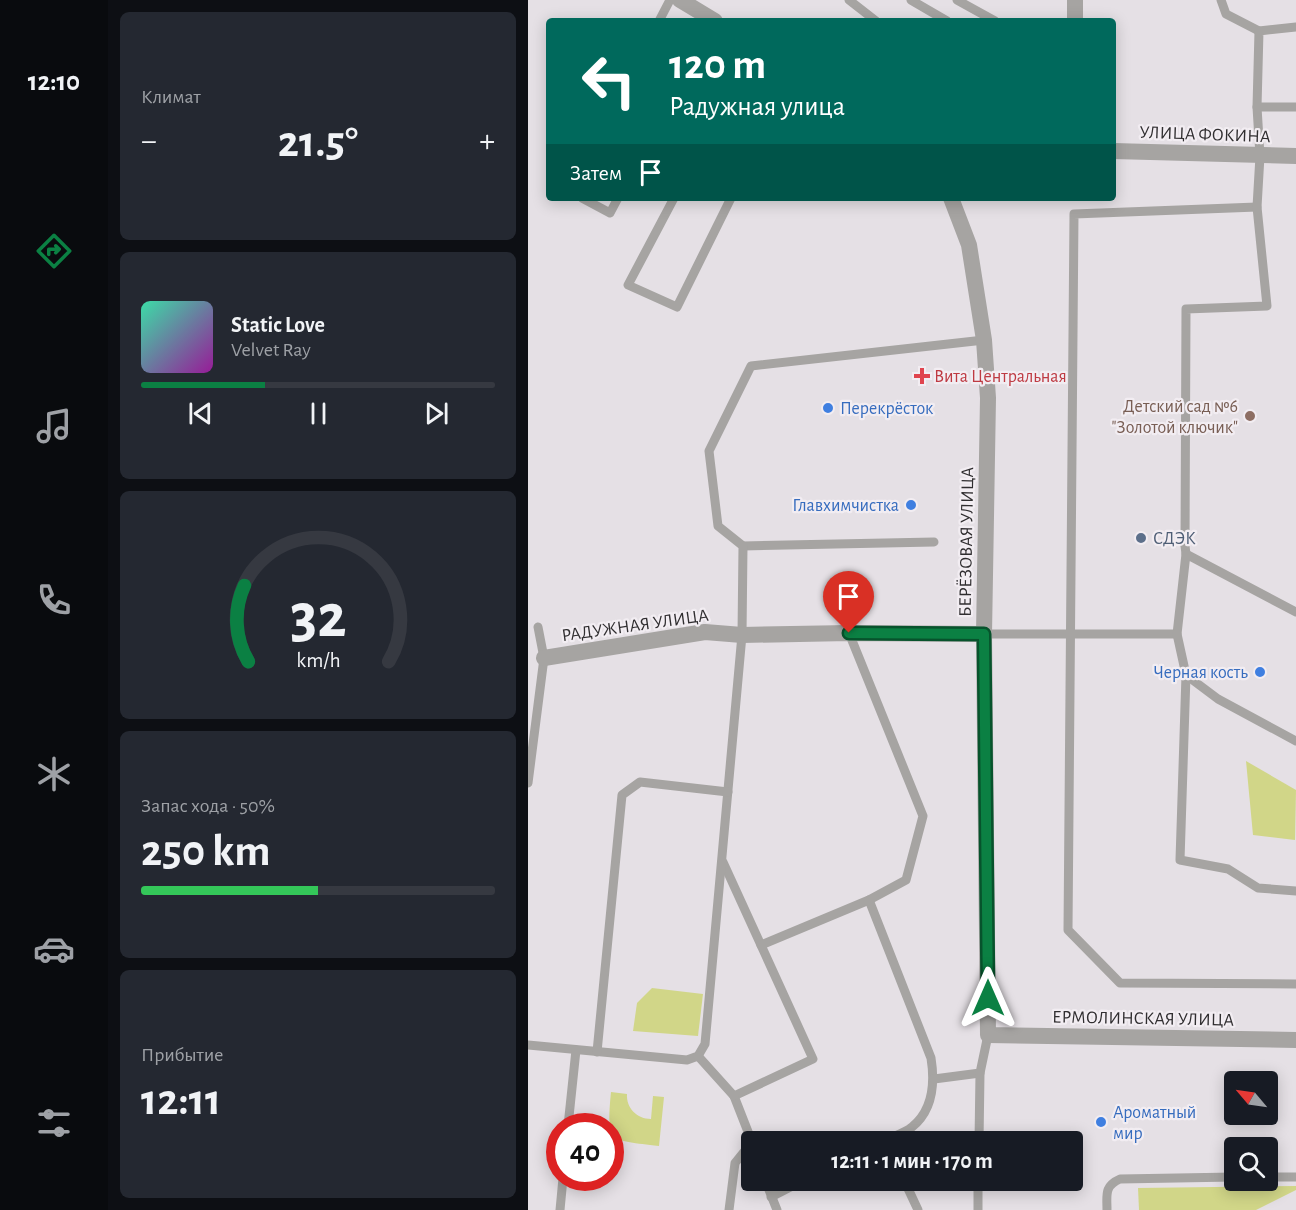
<!DOCTYPE html>
<html lang="ru">
<meta charset="utf-8">
<style>
body{margin:0;font-family:"Alegreya Sans",sans-serif;background:#242831;color:#f1f3f6;height:100vh;display:flex;flex-direction:column;font-size:22px;white-space:nowrap}
*{box-sizing:border-box;margin:0}
p{font-size:20px;color:#9ea1a6}
.icon{flex:none;width:33px;height:33px;fill:none;stroke:currentColor;stroke-width:2;stroke-linecap:round;stroke-linejoin:round}
.map{position:relative;flex:1;overflow:hidden}
.sheet{display:flex;flex-direction:column;gap:12px;padding:12px;background:#0d0f14;width:420px}
.sheet>*{flex:none}
.guide{position:absolute;left:18px;top:18px;width:570px;height:183px;border-radius:6px;box-shadow:0 3px 15px #0003;background:#00695c;color:#fff;overflow:hidden}
.needle{width:39px;rotate:299deg}
.tools{position:absolute;left:696px;top:1071px;display:grid;gap:12px}
.tools a{display:grid;place-items:center;width:54px;height:54px;border-radius:6px;background:#171b24;box-shadow:0 3px 15px #0003;font-size:30px}
.speed{position:absolute;left:18px;top:1113px;display:flex;gap:12px;font-size:30px;font-weight:700;text-align:center}
.speed>*{display:grid;place-content:center;width:78px;height:78px;border-radius:50%;background:#171b24;box-shadow:0 3px 15px #0003;line-height:1}
.speed .limit{border:9px solid #d22;background:#fff;color:#111}
.pin{position:absolute;display:grid;place-items:center;width:51px;height:51px;color:#fff;margin:-62px -26px;border-radius:50% 50% 50% 0;rotate:-45deg;box-shadow:0 0 6px #0007}
.pin .icon{rotate:45deg}
.me{position:absolute;width:66px;margin:-33px;rotate:0deg;stroke-linejoin:round;filter:drop-shadow(0 0 4px #0008)}
.turn{display:flex;align-items:center;gap:21px;height:126px;padding:0 24px;font-size:27px}
.turn .icon{width:78px;height:78px;stroke-width:2.5}
.turn b{display:block;font-size:42px;line-height:51px}
.then{display:flex;align-items:center;height:57px;padding:0 24px;background:#0003;gap:12px;font-size:22px}
.big{font-size:45px;font-weight:700;line-height:1.1}
.sheet .tile{flex:1;display:flex;flex-direction:column;justify-content:center;gap:9px;min-width:0;padding:0 21px;border-radius:9px;background:#242831}
.sheet .dial{align-items:center;gap:0}
.dial svg{height:156px;overflow:visible;fill:none;stroke:#363941;stroke-width:7;stroke-linecap:round;text-anchor:middle}
.dial text{fill:#f1f3f6;stroke:none}
.song{display:flex;align-items:center;gap:18px}
.cover{width:72px;height:72px;border-radius:9px;background:linear-gradient(135deg,hsl(160 70% 55%),hsl(300 70% 35%))}
.played{height:6px;border-radius:3px;background:linear-gradient(90deg,#0b8043 35%,#363941 35%)}
.keys{display:flex;justify-content:space-around;direction:ltr}
.heat{display:flex;justify-content:space-between;align-items:center;font-size:33px;direction:ltr}
.charge{height:9px;border-radius:4px;background:linear-gradient(90deg,#34c759 50%,#363941 0)}
.trip{position:absolute;left:213px;top:1131px;width:342px;height:60px;border-radius:6px;background:#171b24;box-shadow:0 3px 15px #0003;font-weight:700;line-height:60px;text-align:center}
main{display:flex;flex:1;min-height:0}
.menu{display:flex;flex-direction:column;width:108px;justify-content:space-around;align-items:center;background:#090b0e;color:#9ea1a6}
.menu .icon{width:42px;height:42px}
.menu .selected{color:#0b8043}
.menu b{font-size:27px;color:#f1f3f6}
.map>svg:first-child{display:block}
.park{fill:#d1d688}
.lines{fill:none;stroke-linecap:round;stroke-linejoin:round}
.service{stroke:#a6a4a2;stroke-width:9}
.minor{stroke:#a6a4a2;stroke-width:16}
.tertiary{stroke:#a6a4a2;stroke-width:16}
.route-casing{stroke:#07532c;stroke-width:15}
.route{stroke:#0b8043;stroke-width:10}
.health-dot{fill:#e0444e;stroke:#f2edf2;stroke-width:2}
.shop-dot{fill:#3f7fe0;stroke:#f2edf2;stroke-width:2}
.education-dot{fill:#8d6e63;stroke:#f2edf2;stroke-width:2}
.service-dot{fill:#5c6f8a;stroke:#f2edf2;stroke-width:2}
.labels{text-anchor:middle;stroke-width:4.5;stroke-linejoin:round;paint-order:stroke}
.street-label{font-size:18px;fill:#302e30;stroke:#f2edf2}
.health-label{font-size:18px;fill:#be3a42;stroke:#f2edf2;text-anchor:start}
.education-label{font-size:18px;fill:#785e54;stroke:#f2edf2;text-anchor:end}
.shop-label{font-size:18px;fill:#366cbe;stroke:#f2edf2;text-anchor:start}
.service-label{font-size:18px;fill:#4e5e75;stroke:#f2edf2;text-anchor:start}
</style>
<main>
<nav class="menu">
<b>12:10</b>
<svg class="icon selected" aria-label="directions" viewBox="0 0 24 24"><path d="M12 3l9 9-9 9-9-9zM9 14v-3h6M13 9l2 2-2 2"/></svg>
<svg class="icon" aria-label="music" viewBox="0 0 24 24"><path d="M9 18V5l10-2v13"/><circle cx="6" cy="18" r="3"/><circle cx="16" cy="16" r="3"/></svg>
<svg class="icon" aria-label="phone" viewBox="0 0 24 24"><path d="M5 4h4l2 5-3 2q2 4 5 5l2-3 5 2v4C11 20 4 13 5 4z"/></svg>
<svg class="icon" aria-label="climate" viewBox="0 0 24 24"><path d="M12 3v18M4 7l16 10M4 17L20 7"/></svg>
<svg class="icon" aria-label="car" viewBox="0 0 24 24"><path d="M5 17H2v-5l4-1 3-4h7l3 4 3 1v5h-3M9 17h6M6 11h13"/><circle cx="7" cy="17" r="2"/><circle cx="17" cy="17" r="2"/></svg>
<svg class="icon" aria-label="filters" viewBox="0 0 24 24"><path d="M4 7h16M4 17h16"/><circle cx="9" cy="7" r="2"/><circle cx="15" cy="17" r="2"/></svg>
</nav>
<section class="sheet">
<div class="tile"><p>Климат</p>
<div class="heat"><a>−</a><b class="big">21.5°</b><a>+</a></div>
</div>
<div class="tile">
<div class="song"><i class="cover"></i><div><b>Static Love</b><p>Velvet Ray</p></div></div>
<div class="played"></div>
<div class="keys"><svg class="icon" aria-label="previous" viewBox="0 0 24 24"><path d="M18 5L8 12l10 7zM5 5v14"/></svg><svg class="icon" aria-label="pause" viewBox="0 0 24 24"><path d="M8 5v14M16 5v14"/></svg><svg class="icon" aria-label="next" viewBox="0 0 24 24"><path d="M6 5l10 7-10 7zM19 5v14"/></svg></div>
</div>
<div class="tile dial"><svg viewBox="0 0 100 80">
<path d="M14 69A42 42 0 1 1 86 69"/>
<path d="M14 69A42 42 0 0 1 12 30" stroke="#0b8043"/>
<text x="50" y="56" font-size="32" font-weight="700">32</text>
<text x="50" y="72" font-size="11">km/h</text>
</svg></div>
<div class="tile"><p>Запас хода · 50%</p><b class="big">250 km</b><div class="charge"></div></div>
<div class="tile"><p>Прибытие</p><b class="big">12:11</b></div>
</section>
<div class="map">
<svg width="768" height="1210" viewBox="0 0 768 1210">
<rect width="100%" height="100%" fill="#e5e0e5"/>
<!-- park -->
<g class="park">
<polygon points="718,761 768,790 767,840 725,835"/>
<polygon points="124,988 175,994 170,1036 105,1031 109,1003"/>
<path d="M 83,1092 L 99,1094 C 98,1108 109,1119 123,1119 L 125,1096 L 136,1097 L 131,1146 C 82,1140 78,1144 83,1092 Z"/>
<polygon points="768,1186 768,1190 728,1210 611,1210 610,1188"/>
</g>
<g class="lines">
<!-- service -->
<g class="service">
<polyline points="321,0 348,21"/>
<polyline points="383,0 419,21"/>
<polyline points="429,0 467,21"/>
<polyline points="693,0 698,14 731,31"/>
<polyline points="131,21 142,0"/>
<polyline points="729,107 731,31 768,27"/>
<polyline points="54,198 82,213 90,198"/>
<polyline points="146,198 100,285 149,307 203,198"/>
<polyline points="729,207 546,214 540,930 592,983 768,984"/>
<polyline points="215,546 406,542"/>
<polyline points="658,554 657,546 658,309 739,306 729,207 732,156 729,107 768,107"/>
<polyline points="456,634 649,634 658,554 768,612"/>
<polyline points="649,634 658,675 690,699 768,741"/>
<polyline points="658,675 652,860 700,869 730,888 768,891"/>
<polyline points="0,783 16,658 10,627"/>
<polyline points="195,862 285,1059 206,1096 224,1142 207,1163 201,1210"/>
<path d="M 341,900 L 403,1058 C 407,1083 405,1110 384,1127 C 377,1133 366,1136 358,1140"/>
<polyline points="233,945 341,900 378,880 395,816 321,633"/>
<polyline points="0,1045 159,1060 170,1056 177,1044 214,635 215,546 190,526 181,451 223,366 456,340"/>
<polyline points="69,1052 94,795 112,782 200,792"/>
<polyline points="170,1056 206,1096"/>
<polyline points="406,1079 452,1073 460,1035"/>
<polyline points="40,1126 48,1050"/>
<polyline points="451,1142 452,1073"/>
<polyline points="740,1177 768,1177"/>
<polyline points="237,1180 249,1210"/>
<polyline points="376,1180 390,1210"/>
<polyline points="243,1197 276,1180"/>
<polyline points="32,1210 35,1178"/>
<polyline points="450,1210 450,1180"/>
<path d="M 579,1210 C 579,1195 576,1186 592,1179 L 706,1177"/>
</g>
<!-- minor -->
<g class="minor">
<polyline points="547,0 547,21"/>
<polyline points="585,151 768,156"/>
<polyline points="16,658 177,632 214,635 321,633 456,634"/>
</g>
<!-- tertiary -->
<g class="tertiary">
<polyline points="152,0 187,21"/>
<polyline points="423,198 441,245 456,340 460,398 456,634 460,1035 768,1040"/>
</g>
</g>
<g class="lines">
<defs>
<polyline id="route" points="321,633 456,634 460,998"/>
</defs>
<!-- route casing -->
<use href="#route" class="route-casing"/>
<!-- route -->
<use href="#route" class="route"/>
</g>
<!-- markers -->
<path class="health-dot" d="M391 367h6v6h6v6h-6v6h-6v-6h-6v-6h6z"/>
<g class="shop-dot">
<circle cx="300" cy="408" r="6"/>
<circle cx="383" cy="505" r="6"/>
<circle cx="732" cy="672" r="6"/>
<circle cx="573" cy="1122" r="6"/>
</g>
<circle class="education-dot" cx="722" cy="416" r="6"/>
<circle class="service-dot" cx="613" cy="538" r="6"/>
<g class="labels">
<!-- street labels -->
<g class="street-label">
<text transform="translate(677 134) rotate(2)" y="6">УЛИЦА ФОКИНА</text>
<text transform="translate(438 542) rotate(-89)" y="6">БЕРЁЗОВАЯ УЛИЦА</text>
<text transform="translate(107 625) rotate(-8)" y="6">РАДУЖНАЯ УЛИЦА</text>
<text transform="translate(615 1018) rotate(1)" y="6">ЕРМОЛИНСКАЯ УЛИЦА</text>
</g>
<!-- health labels -->
<g class="health-label">
<text x="406" y="382">Вита Центральная</text>
</g>
<!-- education labels -->
<g class="education-label">
<text x="710" y="412">Детский сад №6<tspan x="710" dy="21">"Золотой ключик"</tspan></text>
</g>
<!-- shop labels -->
<g class="shop-label">
<text x="312" y="414">Перекрёсток</text>
<text x="371" y="511" text-anchor="end">Главхимчистка</text>
<text x="720" y="678" text-anchor="end">Черная кость</text>
<text x="585" y="1118">Ароматный<tspan x="585" dy="21">мир</tspan></text>
</g>
<!-- service labels -->
<g class="service-label">
<text x="625" y="544">СДЭК</text>
</g>
</g>
</svg>
<div class="tools">
<a><svg class="needle" viewBox="-14 -14 28 28"><path d="M0-13l5 13h-10z" fill="#e53935"/><path d="M0 13l5-13h-10z" fill="#9ea1a6"/></svg></a>
<a><svg class="icon" aria-label="search" viewBox="0 0 24 24"><circle cx="10" cy="10" r="6"/><path d="M15 15l6 6"/></svg></a>
</div>
<div class="speed"><div class="limit">40</div></div>
<div class="pin" style="left:321px;top:633px;background:#d93025"><svg class="icon" aria-label="arrive" viewBox="0 0 24 24"><path d="M6 21V4h12l-3 4 3 4H6"/></svg></div>
<svg class="me" style="left:460px;top:998px" viewBox="-20 -20 40 40"><path d="M0-17L14 15 0 8-14 15z" fill="#0b8043" stroke="#fff" stroke-width="4"/></svg>
<div class="trip">12:11 · 1 мин · 170 m</div>
<div class="guide">
<div class="turn"><svg class="icon" aria-label="left" viewBox="0 0 24 24"><path d="M17 20v-9H6M10 6l-5 5 5 5"/></svg><div><b>120 m</b>Радужная улица</div></div>
<div class="then">Затем<svg class="icon" aria-label="arrive" viewBox="0 0 24 24"><path d="M6 21V4h12l-3 4 3 4H6"/></svg></div>
</div>
</div>
</main>
